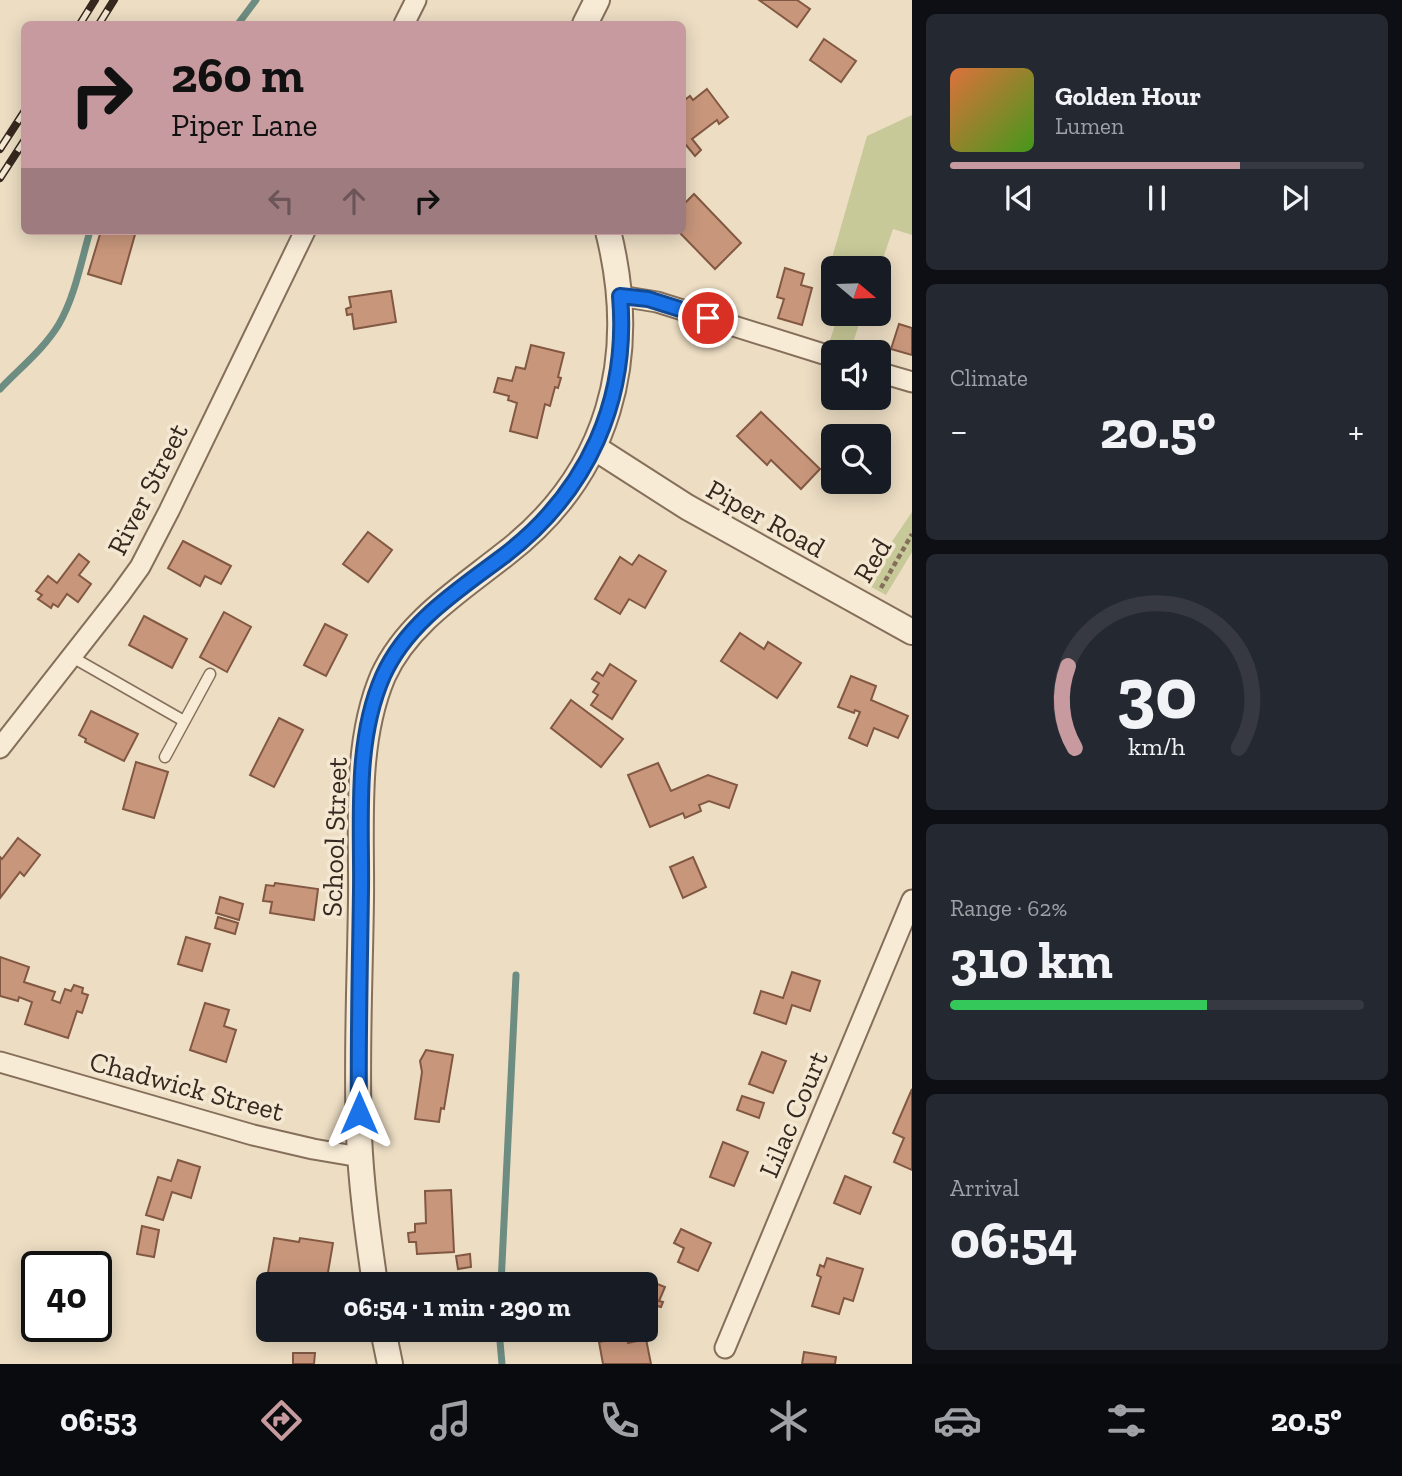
<!DOCTYPE html>
<meta charset="utf-8">
<style>
body{margin:0;font-family:"Zilla Slab",serif;background:#242831;color:#f1f3f6;height:100vh;display:flex;flex-direction:column;font-size:26px;white-space:nowrap}
*{box-sizing:border-box;margin:0}
p{font-size:23px;color:#9ea1a6}
.icon{flex:none;width:38px;height:38px;fill:none;stroke:currentColor;stroke-width:2;stroke-linecap:round;stroke-linejoin:round}
.map{position:relative;flex:1;overflow:hidden}
.side{display:flex;flex-direction:column;gap:14px;padding:14px;background:#0d0f14;width:490px}
.side>*{flex:none}
.hud{position:absolute;left:21px;top:21px;width:665px;height:214px;border-radius:10px;box-shadow:0 4px 18px #0003;background:#c69a9f;color:#111;overflow:hidden}
.needle{width:46px;rotate:109deg}
.buttons{position:absolute;left:821px;top:256px;display:grid;gap:14px}
.buttons a{display:grid;place-items:center;width:70px;height:70px;border-radius:10px;background:#171b24;box-shadow:0 4px 18px #0003;font-size:35px}
.speed{position:absolute;left:21px;top:1251px;display:flex;gap:14px;font-size:35px;font-weight:700;text-align:center}
.speed>*{display:grid;place-content:center;width:91px;height:91px;border-radius:50%;background:#171b24;box-shadow:0 4px 18px #0003;line-height:1}
.speed .limit{border:4px solid #111;border-radius:10px;background:#fff;color:#111}
.pin{position:absolute;display:grid;place-items:center;width:60px;height:60px;color:#fff;margin:-30px;border:4px solid #fff;border-radius:50%;box-shadow:0 2px 7px #0007}
.me{position:absolute;width:77px;margin:-38px;rotate:0deg;stroke-linejoin:round;filter:drop-shadow(0 0 5px #0008)}
.turn{display:flex;align-items:center;gap:24px;height:147px;padding:0 35px;font-size:32px}
.turn .icon{width:91px;height:91px;stroke-width:2.5}
.turn b{display:block;font-size:49px;line-height:60px}
.lanes{display:flex;align-items:center;height:66px;padding:0 35px;background:#0003;justify-content:center;gap:35px;direction:ltr}
.lanes .off{opacity:.35}
.big{font-size:52px;font-weight:700;line-height:1.1}
.side .tile{flex:1;display:flex;flex-direction:column;justify-content:center;gap:10px;min-width:0;padding:0 24px;border-radius:10px;background:#242831}
.side .dial{align-items:center;gap:0}
.dial svg{height:182px;overflow:visible;fill:none;stroke:#363941;stroke-width:7;stroke-linecap:round;text-anchor:middle}
.dial text{fill:#f1f3f6;stroke:none}
.song{display:flex;align-items:center;gap:21px}
.cover{width:84px;height:84px;border-radius:10px;background:linear-gradient(135deg,hsl(20 70% 55%),hsl(100 70% 35%))}
.played{height:7px;border-radius:4px;background:linear-gradient(90deg,#c69a9f 70%,#363941 70%)}
.keys{display:flex;justify-content:space-around;direction:ltr}
.heat{display:flex;justify-content:space-between;align-items:center;font-size:38px;direction:ltr}
.charge{height:10px;border-radius:5px;background:linear-gradient(90deg,#34c759 62%,#363941 0)}
.trip{position:absolute;left:256px;top:1272px;width:402px;height:70px;border-radius:10px;background:#171b24;box-shadow:0 4px 18px #0003;font-weight:700;line-height:70px;text-align:center}
.tab-bar{display:flex;height:112px;justify-content:space-around;align-items:center;background:#090b0e;color:#9ea1a6}
.tab-bar .icon{width:49px;height:49px}
.tab-bar .on{color:#c69a9f}
.tab-bar b{font-size:32px;color:#f1f3f6}
main{display:flex;flex:1;min-height:0}
.map>svg:first-child{display:block}
.green{fill:#c7c998}
.lines{fill:none;stroke-linecap:round;stroke-linejoin:round}
.stream{stroke:#6d8c82;stroke-width:7}
.building{fill:#c8967b;stroke:#835842;stroke-width:2}
.service-casing{stroke:#856f5b;stroke-width:13}
.minor-casing{stroke:#856f5b;stroke-width:23}
.tertiary-casing{stroke:#856f5b;stroke-width:28}
.path{stroke:#856f5b;stroke-width:4.5;stroke-dasharray:5 3.5;stroke-linecap:butt}
.service{stroke:#f7ebd6;stroke-width:10}
.minor{stroke:#f7ebd6;stroke-width:19}
.tertiary{stroke:#f7ebd6;stroke-width:24}
.rail-casing{stroke:#36281e;stroke-width:8}
.rail{stroke:#f4e8d3;stroke-width:5;stroke-dasharray:16;stroke-linecap:butt}
.route-casing{stroke:#114b97;stroke-width:18}
.route{stroke:#1a73e8;stroke-width:12}
.labels{text-anchor:middle;stroke-width:7;stroke-linejoin:round;paint-order:stroke}
.street-label{font-size:28px;fill:#36281e;stroke:#f4e8d3}
</style>
<main>
<div class="map">
<svg width="912" height="1364" viewBox="0 0 912 1364">
<rect width="100%" height="100%" fill="#ecddc3"/>
<!-- green -->
<g class="green">
<polygon points="912,115 912,235 893,229 879,270 878,268 856,268 832,258 867,136"/>
<polygon points="839,313 863,313 850,351 829,343"/>
<polygon points="912,512 912,552 886,595 864,583"/>
</g>
<g class="lines">
<!-- stream -->
<g class="stream">
<polyline points="238,24 256,0"/>
<path d="M 0,389 C 20,368 44,349 59,324 C 75,296 81,262 90,231"/>
<polyline points="501,1284 516,975"/>
<polyline points="499,1330 502,1364"/>
</g>
</g>
<!-- building -->
<g class="building">
<polygon points="759,0 797,0 810,9 797,27"/>
<polygon points="824,39 856,61 841,82 810,60"/>
<polygon points="707,89 728,117 719,124 717,120 692,139 701,150 695,156 686,145 682,148 682,133 685,131 682,127 682,102 690,96 693,100"/>
<polygon points="694,194 741,243 715,269 678,231 682,231 682,206"/>
<polygon points="101,231 136,231 121,284 88,274"/>
<polygon points="785,268 804,274 801,285 812,288 802,325 778,318 784,299 777,297"/>
<polygon points="391,291 396,322 354,329 352,314 347,315 346,309 351,307 349,297"/>
<polygon points="899,324 912,328 912,355 891,349"/>
<polygon points="531,345 564,353 558,377 561,378 558,388 555,387 550,406 545,404 537,438 510,431 517,403 508,400 509,396 494,392 498,378 512,381 516,367 525,369"/>
<polygon points="761,412 820,469 801,489 771,460 767,465 737,436"/>
<polygon points="368,532 392,550 368,582 343,564"/>
<polygon points="183,541 231,566 221,584 205,576 200,586 168,568"/>
<polygon points="79,554 89,562 79,575 91,584 78,602 67,594 58,607 53,604 51,608 38,599 42,595 36,591 48,576 57,583"/>
<polygon points="639,555 666,571 645,608 629,599 620,614 595,599 620,557 632,565"/>
<polygon points="224,612 251,627 227,672 200,657"/>
<polygon points="144,616 187,639 172,668 129,645"/>
<polygon points="325,624 347,635 326,676 304,665"/>
<polygon points="740,633 764,649 768,642 801,663 777,698 721,661"/>
<polygon points="610,664 636,681 612,719 591,705 598,695 593,692 599,683 592,679 597,672 603,676"/>
<polygon points="851,676 876,686 871,700 908,716 898,738 874,728 867,746 849,738 860,712 855,710 854,713 838,707"/>
<polygon points="571,700 623,739 601,767 551,728"/>
<polygon points="91,711 138,734 124,761 85,742 86,739 79,735"/>
<polygon points="279,718 303,730 274,787 250,775"/>
<polygon points="136,762 168,772 154,818 123,809"/>
<polygon points="658,763 671,791 708,775 737,785 729,808 709,801 699,805 701,811 685,818 683,813 650,827 628,775"/>
<polygon points="18,838 40,855 24,876 20,872 0,898 0,857 2,859"/>
<polygon points="693,857 706,887 683,898 670,867"/>
<polygon points="275,883 318,889 314,920 270,913 272,902 263,901 266,885 274,886"/>
<polygon points="220,897 243,904 239,920 216,913"/>
<polygon points="218,917 238,923 235,934 215,928"/>
<polygon points="186,937 210,944 202,971 178,964"/>
<polygon points="0,957 29,967 24,982 55,992 52,1000 60,1003 65,989 71,991 74,985 83,988 82,993 88,995 82,1013 77,1011 68,1038 25,1024 32,1002 19,997 18,1001 0,996"/>
<polygon points="792,972 820,981 810,1011 792,1005 786,1024 754,1013 761,991 783,998"/>
<polygon points="205,1003 229,1010 224,1026 236,1030 226,1062 190,1050"/>
<polygon points="426,1050 453,1055 444,1109 441,1108 439,1122 415,1119 422,1072 420,1061"/>
<polygon points="762,1052 786,1061 773,1093 749,1084"/>
<polygon points="912,1089 912,1170 894,1162 904,1138 893,1133"/>
<polygon points="742,1096 764,1103 759,1118 737,1110"/>
<polygon points="723,1142 748,1152 734,1186 710,1177"/>
<polygon points="178,1160 200,1167 191,1198 172,1192 163,1220 146,1215 158,1177 171,1181"/>
<polygon points="845,1176 871,1187 860,1214 834,1203"/>
<polygon points="451,1190 454,1252 417,1254 416,1242 409,1242 408,1233 415,1232 415,1224 426,1223 425,1191"/>
<polygon points="142,1226 159,1230 154,1257 137,1254"/>
<polygon points="681,1229 711,1243 698,1271 678,1262 684,1248 674,1243"/>
<polygon points="274,1238 299,1242 300,1238 333,1243 326,1284 314,1282 313,1284 268,1284 268,1302 263,1301"/>
<polygon points="470,1254 471,1267 458,1269 456,1256"/>
<polygon points="827,1258 863,1269 853,1301 844,1298 839,1314 812,1306 821,1277 817,1275 820,1265 824,1267"/>
<polygon points="640,1277 665,1287 659,1301 663,1302 661,1307 657,1306 651,1320 646,1318 646,1284 637,1284"/>
<polygon points="627,1336 628,1343 646,1339 651,1364 603,1364 599,1342"/>
<polygon points="804,1352 836,1357 835,1364 802,1364"/>
<polygon points="293,1353 315,1353 314,1364 293,1364"/>
</g>
<g class="lines">
<defs>
<g id="service">
<polyline points="72,657 184,721"/>
<polyline points="165,757 210,674"/>
</g>
<g id="minor">
<polyline points="404,24 416,0"/>
<polyline points="620,296 657,302 833,357"/>
<polyline points="878,372 912,382"/>
<polyline points="0,748 119,596 140,567 169,511 305,231"/>
<polyline points="0,1062 253,1135 313,1149 360,1157"/>
<polyline points="725,1348 912,900"/>
</g>
<g id="tertiary">
<polyline points="585,24 597,0"/>
<polyline points="595,448 687,507 912,632"/>
<path d="M 375,1284 C 368,1235 361,1185 359,1135 C 356,1057 360,978 361,899 C 362,827 354,744 383,676 C 407,623 460,590 504,555 C 610,474 640,358 608,231"/>
<polyline points="383,1330 390,1364"/>
</g>
</defs>
<!-- service casing -->
<use href="#service" class="service-casing"/>
<!-- minor casing -->
<use href="#minor" class="minor-casing"/>
<!-- tertiary casing -->
<use href="#tertiary" class="tertiary-casing"/>
<!-- path -->
<polyline class="path" points="881,588 912,534"/>
<!-- service -->
<use href="#service" class="service"/>
<!-- minor -->
<use href="#minor" class="minor"/>
<!-- tertiary -->
<use href="#tertiary" class="tertiary"/>
<defs>
<g id="rail">
<polyline points="80,24 95,0"/>
<polyline points="99,24 114,0"/>
<polyline points="0,149 24,112"/>
<polyline points="0,178 24,141"/>
</g>
</defs>
<!-- rail casing -->
<use href="#rail" class="rail-casing"/>
<!-- rail -->
<use href="#rail" class="rail"/>
</g>
<g class="lines">
<defs>
<path id="route" d="M 359,1113 C 358,1039 360,965 361,891 C 362,821 354,742 383,676 C 407,622 460,589 505,555 C 588,491 629,400 620,296 L 648,299 L 708,318"/>
</defs>
<!-- route casing -->
<use href="#route" class="route-casing"/>
<!-- route -->
<use href="#route" class="route"/>
</g>
<g class="labels">
<!-- street labels -->
<g class="street-label">
<text transform="translate(147 489) rotate(-63)" y="10">River Street</text>
<text transform="translate(766 518) rotate(29)" y="10">Piper Road</text>
<text transform="translate(872 560) rotate(-59)" y="10">Red</text>
<text transform="translate(334 837) rotate(-88)" y="10">School Street</text>
<text transform="translate(187 1086) rotate(15)" y="10">Chadwick Street</text>
<text transform="translate(793 1114) rotate(-67)" y="10">Lilac Court</text>
</g>
</g>
</svg>
<div class="buttons">
<a><svg class="needle" viewBox="-14 -14 28 28"><path d="M0-13l5 13h-10z" fill="#e53935"/><path d="M0 13l5-13h-10z" fill="#9ea1a6"/></svg></a>
<a><svg class="icon" aria-label="sound" viewBox="0 0 24 24"><path d="M4 9h4l5-4v14l-5-4H4zM17 9q2 3 0 6"/></svg></a>
<a><svg class="icon" aria-label="search" viewBox="0 0 24 24"><circle cx="10" cy="10" r="6"/><path d="M15 15l6 6"/></svg></a>
</div>
<div class="speed"><div class="limit">40</div></div>
<div class="pin" style="left:708px;top:318px;background:#d93025"><svg class="icon" aria-label="arrive" viewBox="0 0 24 24"><path d="M6 21V4h12l-3 4 3 4H6"/></svg></div>
<svg class="me" style="left:359px;top:1113px" viewBox="-20 -20 40 40"><path d="M0-17L14 15 0 8-14 15z" fill="#1a73e8" stroke="#fff" stroke-width="4"/></svg>
<div class="trip">06:54 · 1 min · 290 m</div>
<div class="hud">
<div class="turn"><svg class="icon" aria-label="right" viewBox="0 0 24 24"><path d="M7 20v-9h11M14 6l5 5-5 5"/></svg><div><b>260 m</b>Piper Lane</div></div>
<div class="lanes"><svg class="icon off" aria-label="left" viewBox="0 0 24 24"><path d="M17 20v-9H6M10 6l-5 5 5 5"/></svg><svg class="icon off" aria-label="ahead" viewBox="0 0 24 24"><path d="M12 20V5M6 11l6-6 6 6"/></svg><svg class="icon" aria-label="right" viewBox="0 0 24 24"><path d="M7 20v-9h11M14 6l5 5-5 5"/></svg></div>
</div>
</div>
<section class="side">
<div class="tile">
<div class="song"><i class="cover"></i><div><b>Golden Hour</b><p>Lumen</p></div></div>
<div class="played"></div>
<div class="keys"><svg class="icon" aria-label="previous" viewBox="0 0 24 24"><path d="M18 5L8 12l10 7zM5 5v14"/></svg><svg class="icon" aria-label="pause" viewBox="0 0 24 24"><path d="M8 5v14M16 5v14"/></svg><svg class="icon" aria-label="next" viewBox="0 0 24 24"><path d="M6 5l10 7-10 7zM19 5v14"/></svg></div>
</div>
<div class="tile"><p>Climate</p>
<div class="heat"><a>−</a><b class="big">20.5°</b><a>+</a></div>
</div>
<div class="tile dial"><svg viewBox="0 0 100 80">
<path d="M14 69A42 42 0 1 1 86 69"/>
<path d="M14 69A42 42 0 0 1 11 33" stroke="#c69a9f"/>
<text x="50" y="56" font-size="32" font-weight="700">30</text>
<text x="50" y="72" font-size="11">km/h</text>
</svg></div>
<div class="tile"><p>Range · 62%</p><b class="big">310 km</b><div class="charge"></div></div>
<div class="tile"><p>Arrival</p><b class="big">06:54</b></div>
</section>
</main>
<nav class="tab-bar">
<b>06:53</b>
<svg class="icon on" aria-label="directions" viewBox="0 0 24 24"><path d="M12 3l9 9-9 9-9-9zM9 14v-3h6M13 9l2 2-2 2"/></svg>
<svg class="icon" aria-label="music" viewBox="0 0 24 24"><path d="M9 18V5l10-2v13"/><circle cx="6" cy="18" r="3"/><circle cx="16" cy="16" r="3"/></svg>
<svg class="icon" aria-label="phone" viewBox="0 0 24 24"><path d="M5 4h4l2 5-3 2q2 4 5 5l2-3 5 2v4C11 20 4 13 5 4z"/></svg>
<svg class="icon" aria-label="climate" viewBox="0 0 24 24"><path d="M12 3v18M4 7l16 10M4 17L20 7"/></svg>
<svg class="icon" aria-label="car" viewBox="0 0 24 24"><path d="M5 17H2v-5l4-1 3-4h7l3 4 3 1v5h-3M9 17h6M6 11h13"/><circle cx="7" cy="17" r="2"/><circle cx="17" cy="17" r="2"/></svg>
<svg class="icon" aria-label="filters" viewBox="0 0 24 24"><path d="M4 7h16M4 17h16"/><circle cx="9" cy="7" r="2"/><circle cx="15" cy="17" r="2"/></svg>
<b>20.5°</b>
</nav>
